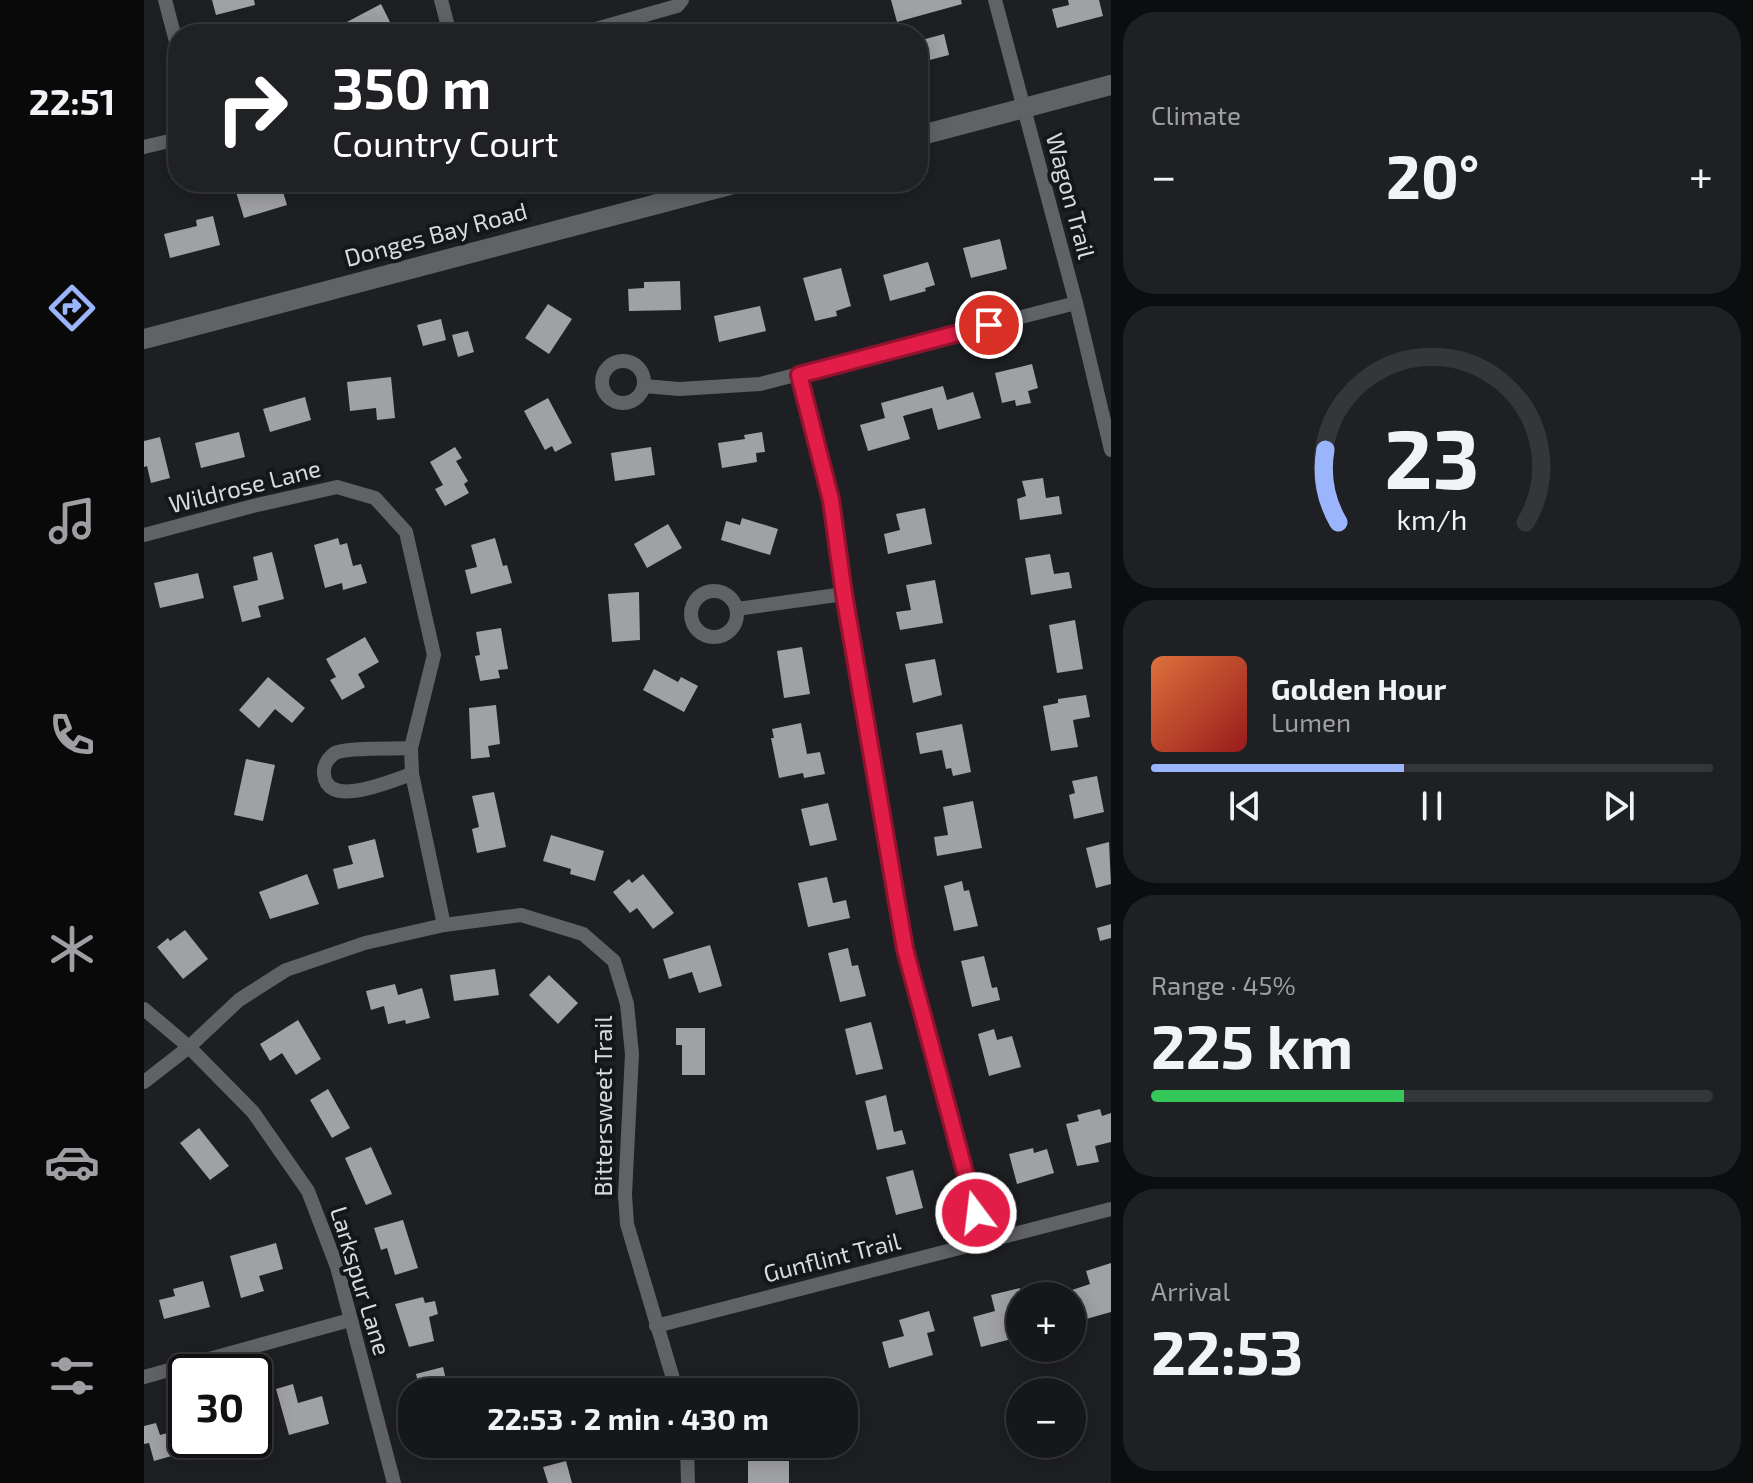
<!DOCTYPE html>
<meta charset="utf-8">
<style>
body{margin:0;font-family:"Exo 2",sans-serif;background:#1f2023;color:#f1f3f6;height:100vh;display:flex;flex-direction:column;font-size:30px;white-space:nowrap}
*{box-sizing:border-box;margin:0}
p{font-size:26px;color:#9e9fa2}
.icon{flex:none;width:44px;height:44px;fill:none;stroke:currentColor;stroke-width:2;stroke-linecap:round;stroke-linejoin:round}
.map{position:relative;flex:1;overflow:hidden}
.sheet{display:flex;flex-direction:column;gap:12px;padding:12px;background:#0c0d0e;width:642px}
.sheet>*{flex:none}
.top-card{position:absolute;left:24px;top:24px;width:760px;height:168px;border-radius:32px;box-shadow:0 4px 20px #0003,0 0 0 2px #353639;background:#202124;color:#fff;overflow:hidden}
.buttons{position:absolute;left:862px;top:1282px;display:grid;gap:16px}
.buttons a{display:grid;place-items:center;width:80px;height:80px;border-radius:50%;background:#16171a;box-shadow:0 4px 20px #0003,0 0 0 2px #353639;font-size:40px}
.speed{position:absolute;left:24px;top:1354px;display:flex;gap:16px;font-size:40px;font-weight:700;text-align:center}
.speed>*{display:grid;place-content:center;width:104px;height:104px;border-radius:50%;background:#16171a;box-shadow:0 4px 20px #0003,0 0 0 2px #353639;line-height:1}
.speed .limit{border:4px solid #111;border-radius:12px;background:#fff;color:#111}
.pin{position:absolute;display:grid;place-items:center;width:68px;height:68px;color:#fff;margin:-34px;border:4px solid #fff;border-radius:50%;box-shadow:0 2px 8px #0007}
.me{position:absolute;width:88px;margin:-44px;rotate:345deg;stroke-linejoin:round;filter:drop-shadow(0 0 6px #0008)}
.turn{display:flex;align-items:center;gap:28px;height:168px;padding:0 32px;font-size:36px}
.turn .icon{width:104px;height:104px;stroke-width:2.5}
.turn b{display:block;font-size:56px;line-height:68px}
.big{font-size:60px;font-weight:700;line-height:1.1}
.sheet .widget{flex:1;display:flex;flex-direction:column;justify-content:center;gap:12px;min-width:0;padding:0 28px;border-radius:32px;background:#1f2023}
.sheet .dial{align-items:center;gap:0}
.dial svg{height:208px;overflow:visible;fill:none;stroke:#353639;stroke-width:7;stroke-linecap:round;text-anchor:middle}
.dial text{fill:#f1f3f6;stroke:none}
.song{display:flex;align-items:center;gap:24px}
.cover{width:96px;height:96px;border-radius:12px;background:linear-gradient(135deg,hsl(20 70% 55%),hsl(0 70% 35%))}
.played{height:8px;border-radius:4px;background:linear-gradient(90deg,#9bb5fd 45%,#353639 45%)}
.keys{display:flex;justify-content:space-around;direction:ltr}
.heat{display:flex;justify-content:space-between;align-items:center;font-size:44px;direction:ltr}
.charge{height:12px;border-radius:6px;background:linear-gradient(90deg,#34c759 45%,#353639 0)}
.trip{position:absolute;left:254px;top:1378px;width:460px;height:80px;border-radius:32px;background:#16171a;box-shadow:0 4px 20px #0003,0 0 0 2px #353639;font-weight:700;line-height:80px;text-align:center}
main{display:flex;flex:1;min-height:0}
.menu{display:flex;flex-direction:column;width:144px;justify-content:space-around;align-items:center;background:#09090a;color:#9e9fa2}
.menu .icon{width:56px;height:56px}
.menu .on{color:#9bb5fd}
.menu b{font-size:36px;color:#f1f3f6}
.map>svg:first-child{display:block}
.building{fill:#a0a1a5}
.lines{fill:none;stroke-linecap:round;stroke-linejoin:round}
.street{stroke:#616266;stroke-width:14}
.secondary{stroke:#616266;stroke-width:20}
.route-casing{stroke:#92132f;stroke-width:20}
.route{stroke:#e11d48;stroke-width:14}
.labels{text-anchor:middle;stroke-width:8;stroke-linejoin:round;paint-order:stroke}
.street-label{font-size:24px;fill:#d9dadc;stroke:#151619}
</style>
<main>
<nav class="menu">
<b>22:51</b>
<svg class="icon on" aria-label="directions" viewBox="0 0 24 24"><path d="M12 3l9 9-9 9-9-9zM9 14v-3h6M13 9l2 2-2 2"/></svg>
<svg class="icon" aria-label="music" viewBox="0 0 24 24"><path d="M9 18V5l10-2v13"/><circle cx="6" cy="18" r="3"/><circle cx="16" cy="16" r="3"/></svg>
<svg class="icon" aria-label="phone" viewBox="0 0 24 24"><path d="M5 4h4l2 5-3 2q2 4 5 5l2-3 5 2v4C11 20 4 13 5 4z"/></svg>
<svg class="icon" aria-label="climate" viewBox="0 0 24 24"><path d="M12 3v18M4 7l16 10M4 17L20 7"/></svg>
<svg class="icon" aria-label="car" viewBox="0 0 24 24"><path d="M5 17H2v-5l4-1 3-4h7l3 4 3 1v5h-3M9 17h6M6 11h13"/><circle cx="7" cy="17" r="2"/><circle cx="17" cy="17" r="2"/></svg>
<svg class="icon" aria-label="filters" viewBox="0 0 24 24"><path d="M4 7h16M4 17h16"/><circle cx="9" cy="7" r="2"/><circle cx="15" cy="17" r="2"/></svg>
</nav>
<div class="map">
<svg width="967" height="1483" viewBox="0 0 967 1483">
<rect width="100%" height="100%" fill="#1e1f22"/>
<!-- building -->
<g class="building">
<polygon points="68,0 110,0 111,5 72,15"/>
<polygon points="747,0 817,0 818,4 753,22"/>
<polygon points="924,0 955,0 959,16 913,28 908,9 925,5"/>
<polygon points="237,4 250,30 242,34 206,34 201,23"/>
<polygon points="800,34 805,55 774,63 774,41"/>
<polygon points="116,182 136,182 143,205 100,218 92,192 117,184"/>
<polygon points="69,216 76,245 26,258 20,234 53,226 52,220"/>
<polygon points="856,239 863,269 827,278 819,248"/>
<polygon points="784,262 791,285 781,288 782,291 746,301 739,275"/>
<polygon points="697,268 707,306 692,311 693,316 671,321 659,278"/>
<polygon points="536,281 537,310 485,311 484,289 500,288 500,282"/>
<polygon points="404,304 428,319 405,354 381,338"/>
<polygon points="616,306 622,331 575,342 570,316"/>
<polygon points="297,319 302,340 279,346 273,325"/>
<polygon points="324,331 330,352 314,357 308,335"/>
<polygon points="888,364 894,388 884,391 887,403 872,406 871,400 858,403 851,373"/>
<polygon points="247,377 251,418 233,420 232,408 206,411 203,382"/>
<polygon points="799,386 803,400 829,392 837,418 794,430 788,408 759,416 766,439 724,451 716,425 741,418 737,403"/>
<polygon points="161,397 167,420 126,432 119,409"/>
<polygon points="404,398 428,443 411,452 408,446 401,450 380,411"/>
<polygon points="95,432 101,457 57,468 51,443"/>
<polygon points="618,432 621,452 612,453 613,462 578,468 574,443 601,439 600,435"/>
<polygon points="16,437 26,478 7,483 3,466 0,467 0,441"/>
<polygon points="311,447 318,458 312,461 324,481 320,484 325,493 301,506 291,489 299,485 286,462"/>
<polygon points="507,447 511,475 471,481 467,453"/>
<polygon points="899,478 902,498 915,496 918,514 876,520 873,499 882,496 878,481"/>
<polygon points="781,508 788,544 744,554 740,534 756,530 752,514"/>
<polygon points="598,518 634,529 626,555 577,540 582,521 596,525"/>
<polygon points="524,524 538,548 503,568 490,544"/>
<polygon points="194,538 196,545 203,543 209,566 217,564 223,583 199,590 198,583 181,588 170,545"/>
<polygon points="351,538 359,566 363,565 368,583 327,594 321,570 333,567 327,545"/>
<polygon points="128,552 140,599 114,606 117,617 98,622 89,586 114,580 109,557"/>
<polygon points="906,554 910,574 925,572 928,588 887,595 881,558"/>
<polygon points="54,573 60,598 16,608 10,583"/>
<polygon points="791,580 799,623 756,630 752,612 767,610 762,585"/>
<polygon points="495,592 496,640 468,642 464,594"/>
<polygon points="931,620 939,669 913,673 905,625"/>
<polygon points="357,628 364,669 354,670 356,678 336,681 331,656 336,655 332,632"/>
<polygon points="221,637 235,662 214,674 221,687 198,700 186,680 192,677 182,659"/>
<polygon points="658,647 666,694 640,698 633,651"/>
<polygon points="791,659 798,695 769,703 761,664"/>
<polygon points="510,669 534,682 537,677 554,686 540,712 499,690"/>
<polygon points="124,677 161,708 148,723 131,709 115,728 95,710"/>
<polygon points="942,695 946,717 929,720 934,747 907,751 899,706 914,703 914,699"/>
<polygon points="352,705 356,744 344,746 346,757 327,759 325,708"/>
<polygon points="657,723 663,754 676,752 681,774 660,778 659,773 635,778 627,738 630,738 628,729"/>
<polygon points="818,724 827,772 809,776 807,768 802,769 798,750 776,754 772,733"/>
<polygon points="102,759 131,765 119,821 90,815"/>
<polygon points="953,776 960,812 930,819 925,795 931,793 928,781"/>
<polygon points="350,792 362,847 333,853 328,829 335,827 328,796"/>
<polygon points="829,801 838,848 793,856 790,837 804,835 799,807"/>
<polygon points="684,803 693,840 666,846 657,809"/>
<polygon points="407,835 460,851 451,881 426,874 427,869 399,861"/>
<polygon points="231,839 240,877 194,889 189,869 209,864 204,846"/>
<polygon points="965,842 967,884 952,888 942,848"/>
<polygon points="163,874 175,904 126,919 115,892"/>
<polygon points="499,874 530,913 509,929 493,908 486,913 469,892 485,879 488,883"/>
<polygon points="683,877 689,903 702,900 706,918 664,927 654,883"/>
<polygon points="818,881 820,891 825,890 834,926 810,931 800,886"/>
<polygon points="967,924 967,938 956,941 953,928"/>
<polygon points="41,930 64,959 39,979 13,947 24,938 26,941"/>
<polygon points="566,945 578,986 555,993 548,972 525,979 519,959"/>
<polygon points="704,948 708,966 714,965 722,996 696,1002 684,953"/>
<polygon points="840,956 848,988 853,987 856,1000 828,1007 817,961"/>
<polygon points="351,969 355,995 310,1001 306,975"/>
<polygon points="405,975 434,1003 414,1024 385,995"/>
<polygon points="251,984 254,995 278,988 286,1018 262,1024 261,1020 244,1024 240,1006 227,1010 222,991"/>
<polygon points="154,1020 177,1059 152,1075 138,1053 126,1061 116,1044"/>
<polygon points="727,1022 739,1069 712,1075 701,1029"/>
<polygon points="532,1028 561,1028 561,1075 538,1075 538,1045 532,1045"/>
<polygon points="850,1029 853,1040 868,1036 877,1067 845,1076 834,1034"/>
<polygon points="184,1089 206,1128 188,1138 166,1100"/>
<polygon points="742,1095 750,1132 758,1130 762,1144 733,1150 721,1101"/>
<polygon points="956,1109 958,1116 967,1113 967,1142 951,1146 955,1162 933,1166 922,1124 935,1121 933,1115"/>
<polygon points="55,1128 85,1166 66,1180 36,1143"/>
<polygon points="227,1147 248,1194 222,1205 201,1158"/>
<polygon points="889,1148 890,1153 903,1149 910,1173 873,1184 865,1154"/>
<polygon points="769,1170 779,1208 752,1215 742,1177"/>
<polygon points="259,1220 274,1268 251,1275 243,1248 237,1250 230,1228"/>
<polygon points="132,1243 139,1269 115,1276 120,1291 97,1298 86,1256"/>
<polygon points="967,1263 967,1312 928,1323 928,1290 946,1284 942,1271"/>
<polygon points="59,1281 66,1307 20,1319 15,1300 31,1296 29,1289"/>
<polygon points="876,1288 876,1308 868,1311 875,1337 837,1347 829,1317 851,1311 847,1295"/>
<polygon points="279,1297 281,1303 291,1301 294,1314 285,1317 290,1341 265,1347 251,1304"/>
<polygon points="785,1311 791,1331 783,1333 789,1355 745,1368 738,1342 760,1336 755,1320"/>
<polygon points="299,1367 305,1392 276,1390 272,1374"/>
<polygon points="149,1384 154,1403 178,1396 185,1424 145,1435 132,1389"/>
<polygon points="12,1423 16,1435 39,1429 45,1451 10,1461 5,1443 0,1444 0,1426"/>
<polygon points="73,1440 116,1440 117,1444 77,1455"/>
<polygon points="422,1461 428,1483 404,1483 399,1467"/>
<rect x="604" y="1461" width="41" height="22"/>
</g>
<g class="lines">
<!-- street -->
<g class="street">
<polyline points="21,0 34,49"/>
<polyline points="297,0 306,34"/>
<polyline points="851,0 932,303 967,450"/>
<polyline points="434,34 533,6 538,0"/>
<polyline points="0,147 34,139"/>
<circle cx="479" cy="382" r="21"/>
<polyline points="655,375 687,500 700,594 761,949 840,1243"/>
<polyline points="500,386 535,389 616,384 932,303"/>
<polyline points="0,535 109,506 193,487 231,498 262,532 290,655 267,748 268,774 300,925"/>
<circle cx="570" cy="614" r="23"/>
<polyline points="593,609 700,594"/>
<path d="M 267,748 C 251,749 202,747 191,753 C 184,758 179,766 180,774 C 183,810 248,780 268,774"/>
<polyline points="0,1009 45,1047 109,1112 164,1191 193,1267 250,1483"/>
<polyline points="0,1082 45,1047 95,1000 142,970 221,943 300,925 377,915 439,934 470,961 483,1004 488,1054 481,1195 483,1224 533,1392"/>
<polyline points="512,1326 967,1209"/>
<polyline points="0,1377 206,1320"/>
<polyline points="543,1444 544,1483"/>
</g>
<!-- secondary -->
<g class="secondary">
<polyline points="774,136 967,85"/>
<polyline points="0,339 597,182"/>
</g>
</g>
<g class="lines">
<defs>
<polyline id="route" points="832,1213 761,949 700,594 687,500 655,375 845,325"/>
</defs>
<!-- route casing -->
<use href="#route" class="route-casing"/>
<!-- route -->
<use href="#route" class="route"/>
</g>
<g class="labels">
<!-- street labels -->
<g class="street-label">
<text transform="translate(926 196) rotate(75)" y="8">Wagon Trail</text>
<text transform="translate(292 235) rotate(-15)" y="8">Donges Bay Road</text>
<text transform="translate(101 487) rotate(-14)" y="8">Wildrose Lane</text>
<text transform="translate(460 1106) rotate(-90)" y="8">Bittersweet Trail</text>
<text transform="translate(688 1258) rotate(-14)" y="8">Gunflint Trail</text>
<text transform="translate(216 1281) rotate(73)" y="8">Larkspur Lane</text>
</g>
</g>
</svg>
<div class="buttons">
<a>+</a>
<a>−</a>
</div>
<div class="speed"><div class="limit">30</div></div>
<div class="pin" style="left:845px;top:325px;background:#d93025"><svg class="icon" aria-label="arrive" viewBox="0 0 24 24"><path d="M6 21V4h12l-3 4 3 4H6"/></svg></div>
<svg class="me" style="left:832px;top:1213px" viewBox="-20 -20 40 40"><circle r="17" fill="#e11d48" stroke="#fff" stroke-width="3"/><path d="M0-11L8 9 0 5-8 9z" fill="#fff"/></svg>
<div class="trip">22:53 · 2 min · 430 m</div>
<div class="top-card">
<div class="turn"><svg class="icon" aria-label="right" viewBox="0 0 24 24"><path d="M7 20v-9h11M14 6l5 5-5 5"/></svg><div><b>350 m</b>Country Court</div></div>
</div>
</div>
<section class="sheet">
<div class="widget"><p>Climate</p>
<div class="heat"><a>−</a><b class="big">20°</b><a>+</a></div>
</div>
<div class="widget dial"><svg viewBox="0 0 100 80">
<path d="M14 69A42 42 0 1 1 86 69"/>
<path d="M14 69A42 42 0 0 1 9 41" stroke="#9bb5fd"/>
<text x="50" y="56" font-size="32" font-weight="700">23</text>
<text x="50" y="72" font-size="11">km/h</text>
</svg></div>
<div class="widget">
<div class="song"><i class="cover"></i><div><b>Golden Hour</b><p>Lumen</p></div></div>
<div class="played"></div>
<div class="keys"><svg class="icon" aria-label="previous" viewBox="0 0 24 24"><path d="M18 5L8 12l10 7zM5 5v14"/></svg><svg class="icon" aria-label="pause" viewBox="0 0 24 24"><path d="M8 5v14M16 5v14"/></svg><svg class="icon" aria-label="next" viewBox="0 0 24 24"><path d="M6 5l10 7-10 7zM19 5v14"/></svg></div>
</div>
<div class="widget"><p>Range · 45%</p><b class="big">225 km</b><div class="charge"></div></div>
<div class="widget"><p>Arrival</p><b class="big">22:53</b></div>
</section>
</main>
